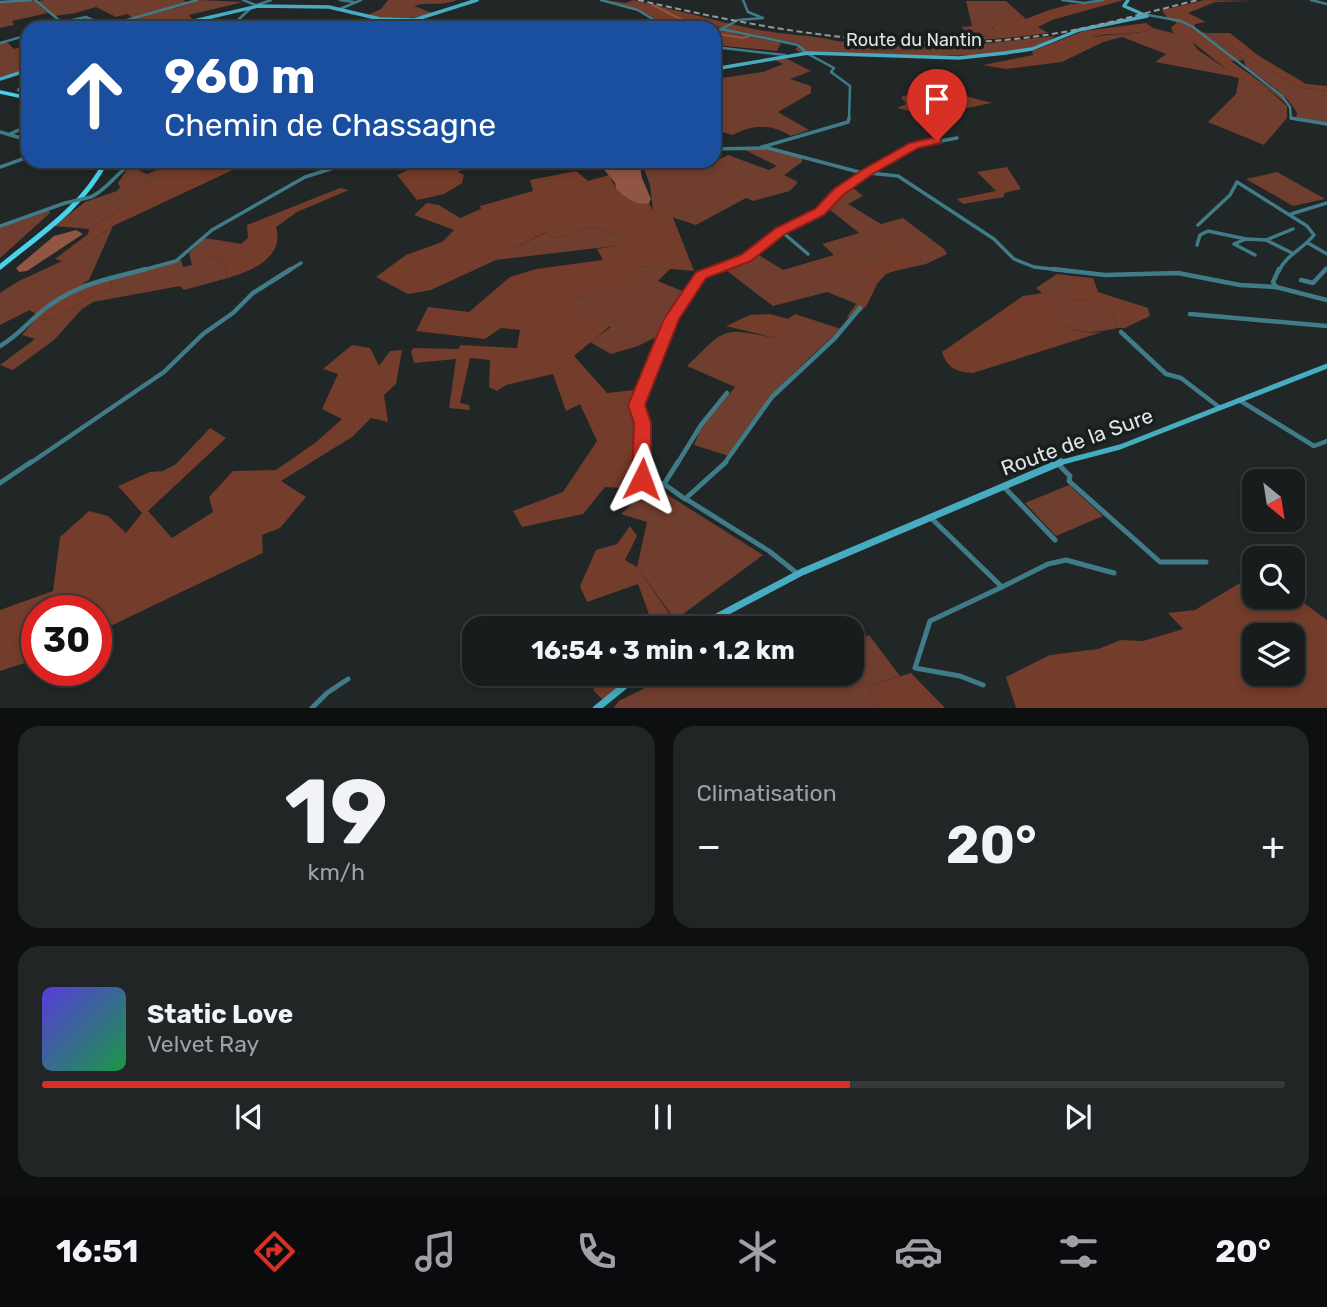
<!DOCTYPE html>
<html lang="fr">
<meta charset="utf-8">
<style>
body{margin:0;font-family:Rubik,sans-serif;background:#222526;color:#f1f3f6;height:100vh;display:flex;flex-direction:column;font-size:26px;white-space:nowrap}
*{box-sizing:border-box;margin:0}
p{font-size:23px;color:#9fa1a4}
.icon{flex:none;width:38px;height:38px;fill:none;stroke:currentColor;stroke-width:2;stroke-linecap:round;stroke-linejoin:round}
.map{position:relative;height:708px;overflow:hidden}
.panel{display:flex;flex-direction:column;gap:18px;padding:18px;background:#0e0f10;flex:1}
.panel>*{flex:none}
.guide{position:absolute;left:21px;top:21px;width:700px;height:147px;border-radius:21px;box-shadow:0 4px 10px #0003,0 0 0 2px #373a3b;background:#1a4fa0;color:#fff;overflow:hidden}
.needle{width:46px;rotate:150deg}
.controls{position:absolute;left:1242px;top:469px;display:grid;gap:14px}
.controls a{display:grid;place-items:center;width:63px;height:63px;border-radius:14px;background:#191c1d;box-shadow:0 4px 10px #0003,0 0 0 2px #373a3b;font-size:35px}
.speed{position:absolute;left:21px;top:595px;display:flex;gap:14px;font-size:35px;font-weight:700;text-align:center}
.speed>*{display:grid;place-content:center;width:91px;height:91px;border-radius:50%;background:#191c1d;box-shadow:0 4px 10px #0003,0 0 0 2px #373a3b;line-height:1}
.speed .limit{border:10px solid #d22;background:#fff;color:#111}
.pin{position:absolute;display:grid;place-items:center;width:60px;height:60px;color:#fff;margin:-72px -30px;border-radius:50% 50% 50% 0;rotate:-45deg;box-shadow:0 0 7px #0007}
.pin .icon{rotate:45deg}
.me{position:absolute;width:77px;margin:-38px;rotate:3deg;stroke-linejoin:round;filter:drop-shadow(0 0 5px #0008)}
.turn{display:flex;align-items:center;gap:24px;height:147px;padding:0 28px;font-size:32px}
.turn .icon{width:91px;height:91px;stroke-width:2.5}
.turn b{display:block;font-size:49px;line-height:60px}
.big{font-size:52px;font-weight:700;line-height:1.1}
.panel .card{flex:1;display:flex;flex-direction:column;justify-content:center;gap:10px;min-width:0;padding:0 24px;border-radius:21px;background:#222526}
.panel .dial{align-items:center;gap:0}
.dial b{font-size:91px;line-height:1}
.song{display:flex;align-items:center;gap:21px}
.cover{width:84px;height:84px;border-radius:10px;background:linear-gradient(135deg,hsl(250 70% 55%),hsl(140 70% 35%))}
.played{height:7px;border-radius:4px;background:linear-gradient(90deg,#d93025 65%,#373a3b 65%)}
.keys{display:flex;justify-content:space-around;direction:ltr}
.heat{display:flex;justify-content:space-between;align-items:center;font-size:38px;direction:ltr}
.panel .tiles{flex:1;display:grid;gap:18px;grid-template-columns:1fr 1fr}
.card:last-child{grid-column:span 2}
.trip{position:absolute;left:462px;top:616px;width:402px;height:70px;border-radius:21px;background:#191c1d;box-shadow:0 4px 10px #0003,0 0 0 2px #373a3b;font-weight:700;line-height:70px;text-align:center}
.dock{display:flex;height:112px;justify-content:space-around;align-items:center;background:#0a0b0c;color:#9fa1a4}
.dock .icon{width:49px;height:49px}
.dock .on{color:#d93025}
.dock b{font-size:32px;color:#f1f3f6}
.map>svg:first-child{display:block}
.green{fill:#703e2e}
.forest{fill:#743c2a;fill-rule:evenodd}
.water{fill:#905643}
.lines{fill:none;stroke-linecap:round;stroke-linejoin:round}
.stream{stroke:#905643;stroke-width:2}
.street-far3{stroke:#407b88;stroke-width:2.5}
.street-far2{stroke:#407b88;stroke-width:3.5}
.street-far1{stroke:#407b88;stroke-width:4.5}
.street{stroke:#407b88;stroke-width:5}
.secondary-far2{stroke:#47acc1;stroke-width:3.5}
.secondary-far1{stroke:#47acc1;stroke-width:5}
.secondary{stroke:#47acc1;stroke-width:7}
.primary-far1{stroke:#48d2ee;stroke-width:3.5}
.primary{stroke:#48d2ee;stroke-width:5}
.rail{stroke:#96999a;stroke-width:2;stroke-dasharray:6 3.5;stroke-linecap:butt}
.street-bridge{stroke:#407b88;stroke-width:3.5}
.route{fill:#d93025;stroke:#8d1f18;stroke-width:2}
.labels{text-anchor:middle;stroke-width:7;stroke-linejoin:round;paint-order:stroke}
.far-street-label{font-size:18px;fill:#e1e4e5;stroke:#181d1e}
.street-label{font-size:21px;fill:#e1e4e5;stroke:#181d1e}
</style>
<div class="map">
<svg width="1327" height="709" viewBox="0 0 1327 709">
<rect width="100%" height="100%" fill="#212627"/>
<!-- green -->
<g class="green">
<polygon points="33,0 48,13 12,21 14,25 0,28 0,3"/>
<path d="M 44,0 L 184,0 L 186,3 L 172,9 L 199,0 L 243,2 L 189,15 L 193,20 C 162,27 136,28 104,28 L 133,18 L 127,14 L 116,17 L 96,7 L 76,13 L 54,16 L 38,1 Z"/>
<path d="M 388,0 L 457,0 C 439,7 430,1 414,6 L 432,13 C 411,20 390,21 368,15 L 381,9 Z"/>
<polygon points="966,1 1006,1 1026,19 1012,25 992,27 999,36 967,37 962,27 972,26"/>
<path d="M 703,17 C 727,23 750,29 773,32 C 795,36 842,36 858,51 L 924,50 L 1055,36 C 1025,68 848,52 799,52 L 795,49 L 801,44 C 777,39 719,35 703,17 Z"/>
<path d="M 1153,28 L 1188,37 L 1198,50 L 1231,72 L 1231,76 L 1155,62 L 1166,54 L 1122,37 L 1103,42 L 1091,38 C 1112,32 1134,37 1153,28 Z"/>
<path d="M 1206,33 L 1210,33 L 1298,87 L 1327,91 L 1327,124 L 1296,117 L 1297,113 C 1285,92 1265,81 1246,68 L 1244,60 Z"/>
<polygon points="28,36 28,49 18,52 23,58 28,57 28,68 0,77 0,43 6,41 14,49 27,45 20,38"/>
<path d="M 783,57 L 811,71 L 790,79 L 811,86 L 811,93 L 778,112 L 809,130 L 791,136 C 771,124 754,124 733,135 L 714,130 L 714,111 L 722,109 L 714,98 L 714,79 L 763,72 L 783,64 L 775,60 Z"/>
<polygon points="1239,78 1264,86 1287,106 1287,118 1264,145 1208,122 1236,94"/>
<polygon points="765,149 802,158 802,162 784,175 798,182 790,191 753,201 746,198 696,225 653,211 650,185 641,161 701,161 701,168 728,155 769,170 777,166 745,150"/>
<path d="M 179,161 L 195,161 L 192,163 L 197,165 L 207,161 L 242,161 C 230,164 217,171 204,172 C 178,175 165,175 140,186 L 141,192 L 125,206 L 89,229 L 54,226 L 85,202 L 117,191 L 120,187 L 118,183 L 129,166 L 147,174 Z"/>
<polygon points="1277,172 1325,199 1293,206 1246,179"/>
<polygon points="852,187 863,196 848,204 881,224 903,218 944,249 947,254 926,264 882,274 857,304 827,292 773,306 723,268 757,254 783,270 834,255 822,244 859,233 829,209"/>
<polygon points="49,210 50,213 0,258 0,227"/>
<polygon points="113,226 89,280 0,325 0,293 17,282 62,261"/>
<polygon points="589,227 622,235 624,239 614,246 496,260 500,255 547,232 555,238 570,236"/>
<path d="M 204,238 L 224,241 L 205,255 L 223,259 L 228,278 L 184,290 L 180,286 L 93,302 L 82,309 L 54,340 L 13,370 L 0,365 L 35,339 L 22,335 L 35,320 C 61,322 84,297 110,289 L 112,279 L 181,260 L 183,267 L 192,265 L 189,253 Z"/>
<polygon points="638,266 671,268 658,281 687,293 678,303 664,333 638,346 611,354 590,342 611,327 565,304 590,292 632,281"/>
<path d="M 1057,274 L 1073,276 L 1070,299 C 1098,300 1107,300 1118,328 C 1092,334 1073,335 1051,317 L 1063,310 L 1036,288 Z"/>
<path d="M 795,314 L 841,329 C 798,367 758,406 729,456 L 694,445 L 701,428 L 735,387 L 687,366 C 726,328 720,327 775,338 L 791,320 L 788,319 Z"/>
<polygon points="652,485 763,555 675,620 637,567 647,522 621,514"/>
<polygon points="1069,485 1103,516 1056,536 1025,503"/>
<polygon points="869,635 900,676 868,686 879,708 613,709 619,701 673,674 776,674 786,682 800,674 852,674 852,644"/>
</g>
<!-- forest -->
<g class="forest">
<path d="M 604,0 L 626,3 L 633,0 L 703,17 C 720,35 758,37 781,43 L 777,51 L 714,45 L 714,28 L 670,28 L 640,10 Z"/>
<path d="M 1095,0 L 1124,0 L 1052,20 L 1038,27 L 1048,33 C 980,43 913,43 845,38 L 931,41 L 940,37 L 998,36 L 992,26 L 1011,25 L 997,16 L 1000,14 L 1026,19 L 1046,11 L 1071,4 L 1089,4 Z"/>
<path d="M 1205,0 L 1256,1 L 1215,2 L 1188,13 L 1206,22 L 1195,24 L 1194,30 L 1206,33 L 1244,60 L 1231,61 L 1282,97 L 1286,103 L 1264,86 L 1231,76 L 1231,72 C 1213,60 1192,38 1173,33 L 1171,27 L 1177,23 L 1168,19 L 1162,10 Z"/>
<path d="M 1146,23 L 1153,28 C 1134,37 1113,31 1093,37 L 1103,42 L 1062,62 L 1006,69 L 983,65 L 1033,55 L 1032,51 L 1084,31 Z"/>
<polygon points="1210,33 1230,33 1259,56 1306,84 1327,86 1327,91 1298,87"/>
<polygon points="835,41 905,45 963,45 924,50 857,51 852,45"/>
<polygon points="910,94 920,100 958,94 992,103 946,112 938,109 919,113 897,108 906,104 901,97"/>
<polygon points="242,161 252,161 113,226 62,261 55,259 88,234 89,229 125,206 141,192 139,186 161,177 192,171 204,172"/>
<polygon points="427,161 462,161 468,164 458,172 464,175 462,183 444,194 417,200 397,175"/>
<polygon points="1007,167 1021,189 1004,193 1004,197 963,204 957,199 996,191 977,172"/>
<path d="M 576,171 L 588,181 L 609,175 L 616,189 L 644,204 L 649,203 L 653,211 L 672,215 L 694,271 L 639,266 L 633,281 L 590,292 L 565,304 L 610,326 L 574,356 L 607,393 L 634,390 C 630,406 637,412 640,428 C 644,445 639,472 635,489 L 605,487 L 583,514 L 522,527 L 513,511 L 563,492 L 597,441 L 580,404 L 566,411 L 553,374 L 506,385 L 497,391 L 489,387 L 490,360 L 470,358 L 460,403 L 469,405 L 470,410 L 449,408 L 456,359 L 414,363 L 411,351 L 414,348 L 458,349 L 461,345 L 517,348 L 520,330 L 501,328 L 485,339 L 416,331 L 428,307 L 469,312 L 510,277 L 536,269 L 603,260 L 597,249 L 614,246 L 623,239 L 622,235 L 589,227 L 570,236 L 555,238 L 546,232 L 500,255 L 496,260 L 431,290 L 408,294 L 376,277 L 406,255 L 442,242 L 454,230 L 414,215 L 427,203 L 439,205 L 460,218 L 481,209 L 480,206 L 533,191 L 530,180 Z"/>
<path d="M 340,188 L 349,190 L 297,212 L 276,227 C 285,257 252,271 228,278 L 223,259 L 204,255 L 224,241 L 241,244 L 248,238 L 247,225 Z"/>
<polygon points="877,246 898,247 907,257 923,260 886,274 877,284 867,305 854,318 847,317 872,281 853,269 835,269 834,260 838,258 848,263 859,261 871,265 886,257 886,253"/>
<path d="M 1073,276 L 1093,278 L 1098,292 L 1148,308 L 1150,316 L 1125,328 L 1118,328 C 1107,300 1098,300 1069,299 Z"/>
<path d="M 112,279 L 110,289 C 84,297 61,322 35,320 L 36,314 L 29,310 L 77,284 Z"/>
<path d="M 1043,293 L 1064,310 L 1052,317 C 1067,330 1082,334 1102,332 L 973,373 C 957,372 947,368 942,352 L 1023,296 Z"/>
<polygon points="770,314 792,320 775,338 726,326 750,315"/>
<polygon points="352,345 370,348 379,366 390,351 402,350 396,384 384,395 388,422 371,418 352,437 281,481 306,497 280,528 262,535 263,553 96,633 96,611 37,611 37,659 0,671 0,610 53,591 60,537 89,511 108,516 126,533 142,513 118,486 150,472 163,471 176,464 210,428 226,438 148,511 172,538 213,512 209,497 233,471 276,470 315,443 342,419 322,409 338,374 323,369"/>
<polygon points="630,526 637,536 625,560 637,567 679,628 654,628 638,584 587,602 580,586 596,550 617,544"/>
<path d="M 1255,574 L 1255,597 L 1293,595 L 1327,620 L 1327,708 L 1016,708 L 1006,677 L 1050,655 L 1098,649 L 1121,640 L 1143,641 L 1183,629 L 1168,613 L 1195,610 ZM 1255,635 L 1293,635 L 1293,674 L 1255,674 Z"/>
<polygon points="911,673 945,708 879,708 868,686"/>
<polygon points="605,674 636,674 605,702 593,690"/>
</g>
<!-- water -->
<g class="water">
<path d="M 597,161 L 639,161 L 642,178 L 651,199 L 649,203 C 637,207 625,197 616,189 L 615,183 Z"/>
<polygon points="76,230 83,234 27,271 19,272 16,268 54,236"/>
</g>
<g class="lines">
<!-- stream -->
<g class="stream">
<polyline points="653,5 698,28"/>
<polyline points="718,34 743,38 749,36"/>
</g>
<!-- street-far3 -->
<g class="street-far3">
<polyline points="35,0 60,21"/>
<polyline points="243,0 258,6"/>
<polyline points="340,0 354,2"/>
<polyline points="601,0 638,10 667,28"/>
<polyline points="1062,0 1084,3 1103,0"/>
<polyline points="1311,0 1327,4"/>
<polyline points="0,2 31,0"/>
<polyline points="257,5 271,0"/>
<polyline points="340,9 361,0"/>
<polyline points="1148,15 1181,21 1193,27 1282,96 1290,107 1291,118 1301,120"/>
<polyline points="36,28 86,17 106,26 197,0"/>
<polyline points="229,28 250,9"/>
<polyline points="721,29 798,45 808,54 834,68 831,72 850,86 849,120"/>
<polyline points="714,33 738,20 763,18 748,12 743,0"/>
<polyline points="0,43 28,35"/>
<polyline points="714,47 785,55"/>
<polyline points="28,78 18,90 28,93"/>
</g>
<!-- street-far2 -->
<g class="street-far2">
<polyline points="1291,118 1327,124"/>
<polyline points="0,132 28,140"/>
<polyline points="10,134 28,126"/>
<polyline points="762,147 848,122 849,118"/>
<polyline points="714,149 768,148 859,172 898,176 994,239 1014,259 1034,267 1069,271"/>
<polyline points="0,167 28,157"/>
<polyline points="872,171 914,146 957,138"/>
<path d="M 91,197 C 110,188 117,171 135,161"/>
<polyline points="1291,214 1327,203"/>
<path d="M 1198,225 L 1230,195 L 1237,182 L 1307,226 L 1314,235 C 1303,249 1286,255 1279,271"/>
<polyline points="0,226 65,203"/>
<polyline points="781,231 808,254"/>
<polyline points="1308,243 1327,254"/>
<polyline points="1197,245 1200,235 1208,231 1246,239"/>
<polyline points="1292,253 1266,240 1293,229"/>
<polyline points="1255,255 1234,244 1246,239 1266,240"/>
<polyline points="139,271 176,261 212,230 305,177 356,161"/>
<polyline points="288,271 301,263"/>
<polyline points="712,271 746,258 781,231 819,212 839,192 866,173"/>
<polyline points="1324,271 1327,268"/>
</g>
<!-- street-far1 -->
<g class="street-far1">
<polyline points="1053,269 1105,275 1178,273 1240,285 1276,287 1327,300"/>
<polyline points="1301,280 1313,283 1326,269"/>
<polyline points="1276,287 1273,282 1279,269"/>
<polyline points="1190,314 1327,326"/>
<polyline points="1121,332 1166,374 1181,378 1219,407"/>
<path d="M 0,346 C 20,335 32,317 50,305 C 78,284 112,278 146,269"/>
<polyline points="1239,400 1314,446 1327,441"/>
<polyline points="29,464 164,372 203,334 233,313 253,293 291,269"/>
<polyline points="642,464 642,423 637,405 671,319 701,275 716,269"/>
<polyline points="677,464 701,425 727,393"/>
<polyline points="724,464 772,397 835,338 860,308"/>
</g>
<!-- street -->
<g class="street">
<polyline points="642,462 642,479 664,484 685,499 726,462"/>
<polyline points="1057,463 1070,476 1069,481 1160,562 1206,562"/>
<polyline points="0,483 31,462"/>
<polyline points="664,484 678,462"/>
<polyline points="1004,487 1055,540"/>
<polyline points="686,499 769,551 798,574"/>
<polyline points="930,517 1002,587 1048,564 1066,560 1114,573"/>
<polyline points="983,685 960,676 915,668 930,621 1002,587"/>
<polyline points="311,709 327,693 348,679"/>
</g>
<!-- secondary-far2 -->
<g class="secondary-far2">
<polyline points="416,21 444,28"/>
<polyline points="164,28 258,6 329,7 380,19 414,20 477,0"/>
<polyline points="714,69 808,53 959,58 1005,53 1032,49 1079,30 1147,16 1124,6 1128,0"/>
<polyline points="0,79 28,70"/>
</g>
<!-- secondary-far1 -->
<polyline class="secondary-far1" points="1055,464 1120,447 1327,366"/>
<!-- secondary -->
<g class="secondary">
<polyline points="696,628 802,572 1061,462"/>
<polyline points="596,709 639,674"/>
</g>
<!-- primary-far1 -->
<polyline class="primary-far1" points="0,92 28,98"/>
<!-- primary -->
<path class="primary" d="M 0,267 C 39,235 83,207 106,161"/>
<!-- rail -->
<path class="rail" d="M 638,0 C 769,30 898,54 1032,37 C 1088,30 1143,13 1198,0"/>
<!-- street-bridge -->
<polyline class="street-bridge" points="65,203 91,197"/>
</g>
<!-- route -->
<polygon class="route" points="937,137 941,138 941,143 918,148 871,175 843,195 824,215 785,234 751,261 706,278 679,319 645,405 651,423 651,479 648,483 635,483 632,479 634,423 628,405 664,319 696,272 741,255 776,228 815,209 834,189 862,170 910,143"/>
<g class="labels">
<!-- far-street labels -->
<g class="far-street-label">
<text x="914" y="46">Route du Nantin</text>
</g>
<!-- street labels -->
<g class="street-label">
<text transform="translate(1077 442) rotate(-20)" y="7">Route de la Sure</text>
</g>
</g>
</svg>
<div class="controls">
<a><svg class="needle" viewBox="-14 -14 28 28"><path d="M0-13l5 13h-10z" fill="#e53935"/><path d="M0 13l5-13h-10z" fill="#9fa1a4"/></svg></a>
<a><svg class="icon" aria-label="search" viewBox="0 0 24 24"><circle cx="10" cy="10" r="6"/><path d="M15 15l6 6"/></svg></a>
<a><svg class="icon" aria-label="layers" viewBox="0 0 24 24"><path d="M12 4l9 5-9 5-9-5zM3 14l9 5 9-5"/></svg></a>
</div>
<div class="speed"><div class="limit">30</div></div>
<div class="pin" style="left:937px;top:141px;background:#d93025"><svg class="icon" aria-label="arrive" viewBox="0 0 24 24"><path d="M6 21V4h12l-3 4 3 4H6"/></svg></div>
<svg class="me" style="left:642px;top:479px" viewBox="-20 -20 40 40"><path d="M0-17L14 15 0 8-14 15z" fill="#d93025" stroke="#fff" stroke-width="4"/></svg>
<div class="trip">16:54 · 3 min · 1.2 km</div>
<div class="guide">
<div class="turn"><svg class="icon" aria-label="ahead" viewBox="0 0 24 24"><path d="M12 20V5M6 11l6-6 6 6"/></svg><div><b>960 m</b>Chemin de Chassagne</div></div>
</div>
</div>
<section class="panel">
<div class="tiles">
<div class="card dial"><b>19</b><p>km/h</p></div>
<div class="card"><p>Climatisation</p>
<div class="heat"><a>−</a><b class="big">20°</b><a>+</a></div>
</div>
<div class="card">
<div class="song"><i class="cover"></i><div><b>Static Love</b><p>Velvet Ray</p></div></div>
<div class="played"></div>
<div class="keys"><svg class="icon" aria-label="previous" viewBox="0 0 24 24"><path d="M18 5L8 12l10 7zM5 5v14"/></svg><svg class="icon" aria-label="pause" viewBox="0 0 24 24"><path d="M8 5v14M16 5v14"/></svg><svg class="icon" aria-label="next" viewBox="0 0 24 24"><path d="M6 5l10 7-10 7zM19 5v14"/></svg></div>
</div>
</div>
</section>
<nav class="dock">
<b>16:51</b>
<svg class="icon on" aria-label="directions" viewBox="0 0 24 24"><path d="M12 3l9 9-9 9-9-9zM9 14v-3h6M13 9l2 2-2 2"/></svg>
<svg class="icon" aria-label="music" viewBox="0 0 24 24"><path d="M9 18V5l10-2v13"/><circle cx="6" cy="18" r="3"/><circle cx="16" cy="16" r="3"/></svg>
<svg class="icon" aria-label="phone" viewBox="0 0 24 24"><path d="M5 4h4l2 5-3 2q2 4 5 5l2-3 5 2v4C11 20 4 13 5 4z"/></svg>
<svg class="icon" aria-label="climate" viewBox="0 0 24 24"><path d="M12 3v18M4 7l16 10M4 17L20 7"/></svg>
<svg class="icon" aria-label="car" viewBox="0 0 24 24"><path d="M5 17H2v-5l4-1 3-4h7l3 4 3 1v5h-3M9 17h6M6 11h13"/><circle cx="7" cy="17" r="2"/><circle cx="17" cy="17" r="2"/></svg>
<svg class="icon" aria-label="filters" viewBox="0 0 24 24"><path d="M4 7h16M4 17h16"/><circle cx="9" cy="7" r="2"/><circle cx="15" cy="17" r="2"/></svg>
<b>20°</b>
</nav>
